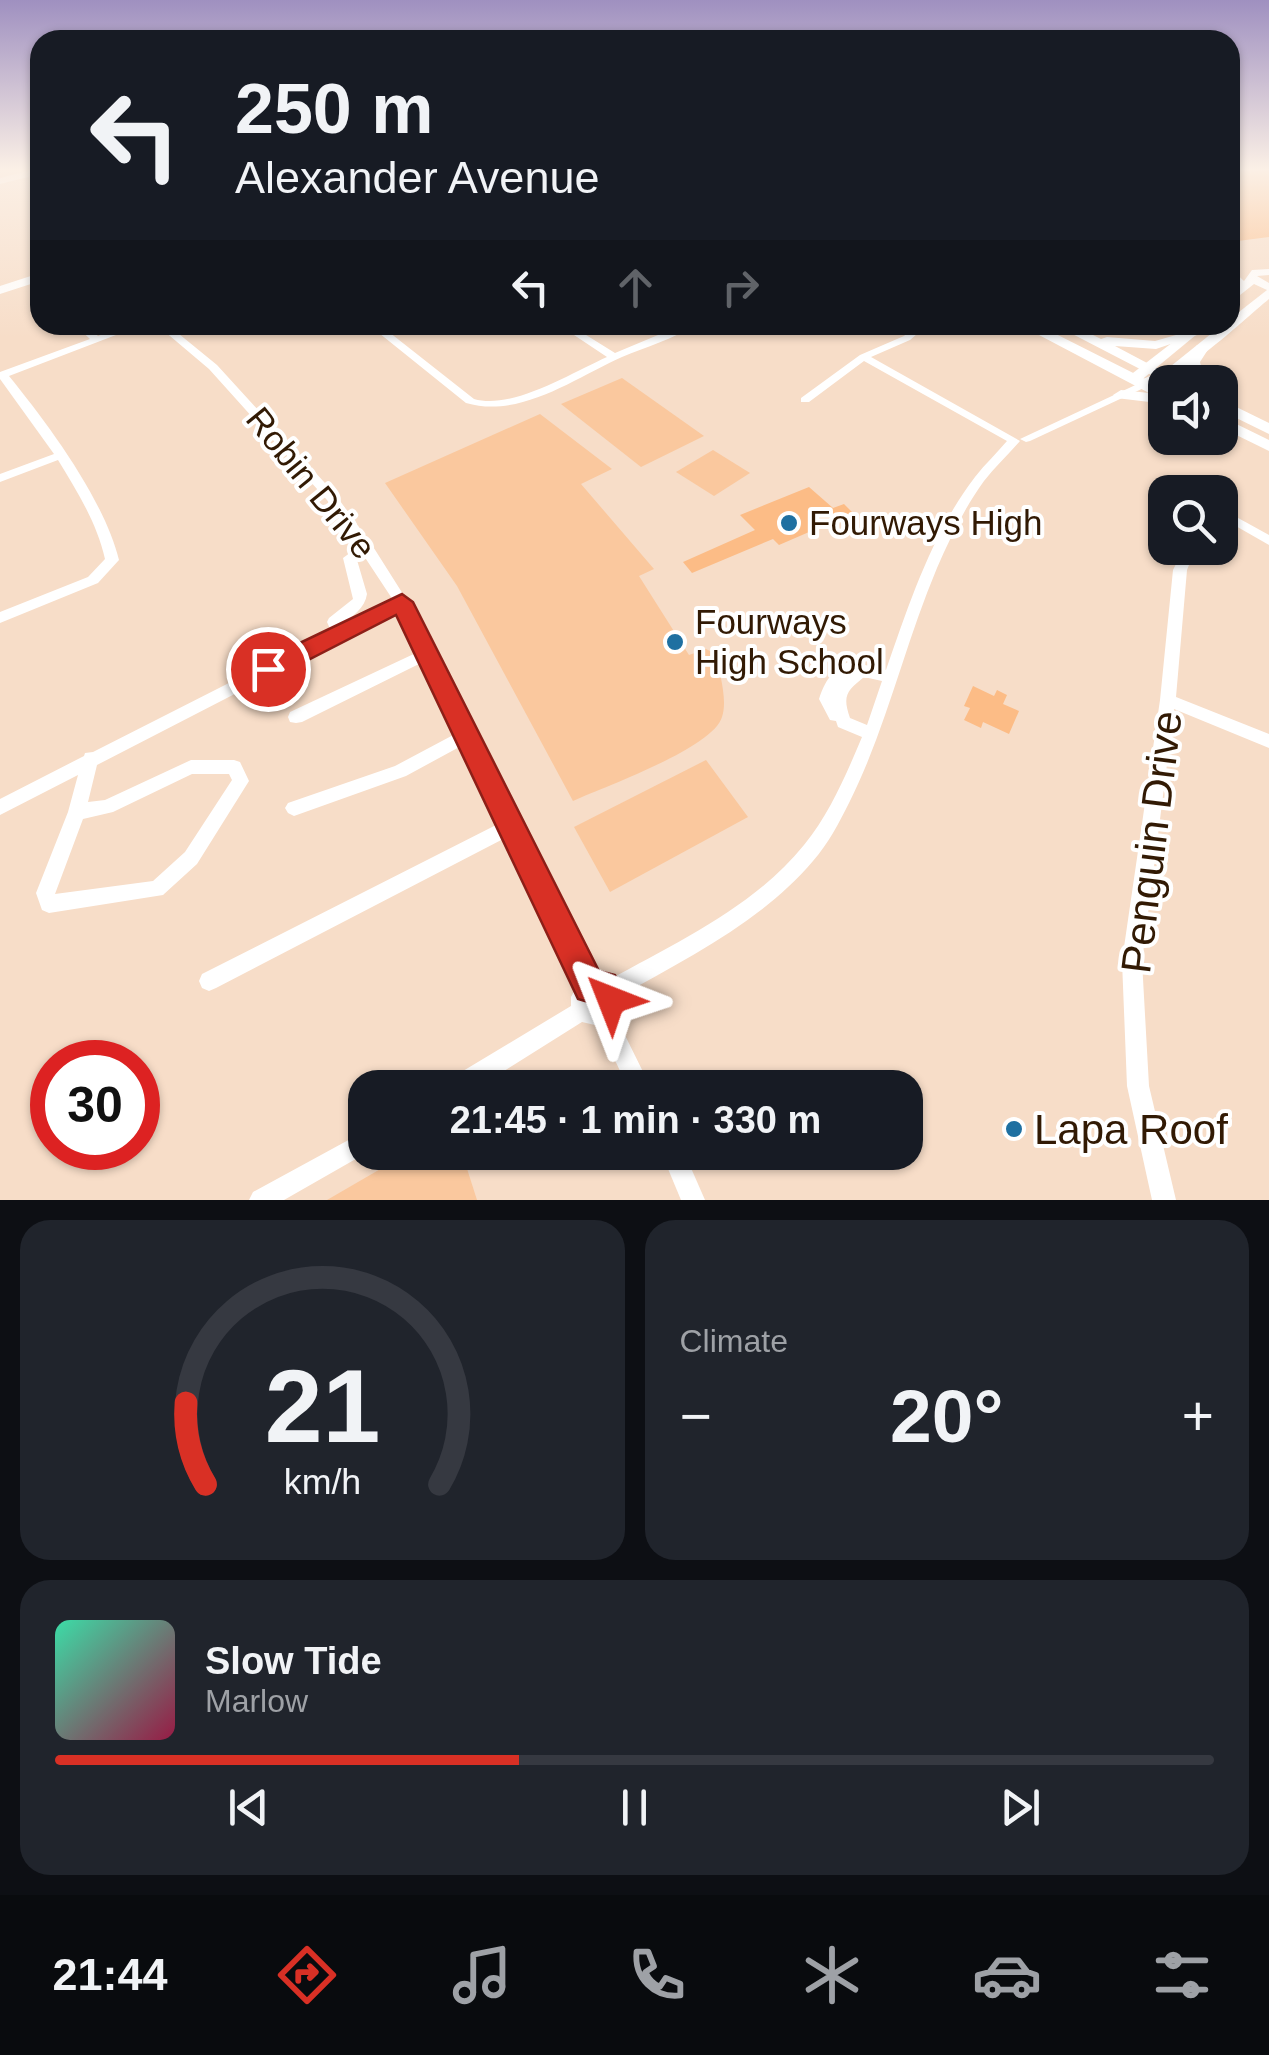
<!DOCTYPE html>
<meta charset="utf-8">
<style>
body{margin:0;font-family:Arial,sans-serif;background:#20242c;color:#f1f3f6;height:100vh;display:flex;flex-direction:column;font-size:38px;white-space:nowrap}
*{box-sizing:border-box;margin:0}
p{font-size:32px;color:#9ea1a6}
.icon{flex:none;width:55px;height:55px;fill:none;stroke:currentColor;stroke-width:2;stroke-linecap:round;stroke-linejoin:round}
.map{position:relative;height:1200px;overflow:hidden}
.details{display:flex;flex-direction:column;gap:20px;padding:20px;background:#0d0f14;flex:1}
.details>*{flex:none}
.top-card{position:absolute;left:30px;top:30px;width:1210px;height:305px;border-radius:30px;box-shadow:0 2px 8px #0004;background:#171b24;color:#f1f3f6;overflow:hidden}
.controls{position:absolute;left:1148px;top:365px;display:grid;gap:20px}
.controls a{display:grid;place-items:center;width:90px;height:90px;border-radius:20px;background:#171b24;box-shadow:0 2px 8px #0004;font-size:50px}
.speed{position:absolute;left:30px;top:1040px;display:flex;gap:20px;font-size:50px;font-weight:700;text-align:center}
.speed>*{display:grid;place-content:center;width:130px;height:130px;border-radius:50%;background:#171b24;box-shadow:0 2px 8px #0004;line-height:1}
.speed .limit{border:15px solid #d22;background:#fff;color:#111}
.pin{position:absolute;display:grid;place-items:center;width:85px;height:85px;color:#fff;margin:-42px;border:5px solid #fff;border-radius:50%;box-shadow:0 2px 10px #0007}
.me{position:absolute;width:110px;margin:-55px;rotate:315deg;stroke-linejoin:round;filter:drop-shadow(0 0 8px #0008)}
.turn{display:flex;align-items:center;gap:35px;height:210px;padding:0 40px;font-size:45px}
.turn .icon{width:130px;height:130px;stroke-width:2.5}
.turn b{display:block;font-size:70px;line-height:85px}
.lanes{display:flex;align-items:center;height:95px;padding:0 40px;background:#0003;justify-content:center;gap:50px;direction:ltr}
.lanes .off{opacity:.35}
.big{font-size:75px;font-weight:700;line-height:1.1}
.details .card{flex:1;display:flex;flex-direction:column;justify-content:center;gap:15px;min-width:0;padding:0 35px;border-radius:30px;background:#20242c}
.details .dial{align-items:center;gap:0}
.dial svg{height:260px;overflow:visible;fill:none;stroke:#363941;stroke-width:7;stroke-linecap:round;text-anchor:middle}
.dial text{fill:#f1f3f6;stroke:none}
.song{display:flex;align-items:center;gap:30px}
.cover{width:120px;height:120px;border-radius:15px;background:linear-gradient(135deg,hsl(160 70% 55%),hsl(340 70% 35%))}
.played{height:10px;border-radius:5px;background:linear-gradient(90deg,#d93025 40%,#363941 40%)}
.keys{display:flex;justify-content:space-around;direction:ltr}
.heat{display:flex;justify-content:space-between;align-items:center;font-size:55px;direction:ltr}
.details .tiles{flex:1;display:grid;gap:20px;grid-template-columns:1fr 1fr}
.card:last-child{grid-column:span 2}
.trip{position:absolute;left:348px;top:1070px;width:575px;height:100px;border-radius:30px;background:#171b24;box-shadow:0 2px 8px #0004;font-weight:700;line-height:100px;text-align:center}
.tab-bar{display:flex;height:160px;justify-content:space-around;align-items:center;background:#090b0e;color:#9ea1a6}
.tab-bar .icon{width:70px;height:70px}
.tab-bar .active{color:#d93025}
.tab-bar b{font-size:45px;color:#f1f3f6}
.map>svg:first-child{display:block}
.green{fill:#fac89e}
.building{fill:#fcbc86}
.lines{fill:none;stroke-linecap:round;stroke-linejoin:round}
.minor{fill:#fff;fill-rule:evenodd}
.tertiary{fill:#fff;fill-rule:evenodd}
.secondary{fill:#fff;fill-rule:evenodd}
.route{fill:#d93025;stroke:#8d1f18;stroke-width:2.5}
.poi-dot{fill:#1f70a1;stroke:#fff;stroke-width:4}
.labels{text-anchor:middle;stroke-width:8;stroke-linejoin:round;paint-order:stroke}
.street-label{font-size:35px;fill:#321a04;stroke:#fff}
.poi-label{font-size:35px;fill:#321a04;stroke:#fff;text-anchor:start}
.near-street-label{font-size:42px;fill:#321a04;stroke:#fff}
.near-poi-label{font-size:42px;fill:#321a04;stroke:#fff;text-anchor:start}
</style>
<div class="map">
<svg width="1269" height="1200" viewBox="0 0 1269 1200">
<rect width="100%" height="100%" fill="#f7ddc8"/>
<!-- green -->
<g class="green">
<polygon points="622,378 704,436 641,467 561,404"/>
<path d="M 540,414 L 612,469 L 581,484 L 654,569 L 639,576 L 689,655 L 706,649 L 716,654 C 719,672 728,699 722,717 C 713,748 606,786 573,801 L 457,586 L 385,483 Z"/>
<polygon points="713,450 750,473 714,496 676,472"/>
<polygon points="706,760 748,817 610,892 574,827"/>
<polygon points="408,1153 462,1153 477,1200 327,1200"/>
</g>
<!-- building -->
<g class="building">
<polygon points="1230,170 1269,170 1269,237 1230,242"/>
<polygon points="809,487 833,508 844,504 853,513 779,545 773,539 692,573 683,562 755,530 740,515"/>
<polygon points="973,686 994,696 997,690 1007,695 1003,704 1019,711 1009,734 983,722 981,728 964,720 970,708 964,706"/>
</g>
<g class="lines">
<!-- minor -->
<g class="minor">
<path d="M 75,325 L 86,325 L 98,336 L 128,325 L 142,325 L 9,376 C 48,424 104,499 119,560 L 98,583 L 0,623 L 0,612 L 88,577 L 105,559 C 97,523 77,491 58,460 L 0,482 L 0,474 L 54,454 L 0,379 L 0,372 L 90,339 Z"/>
<path d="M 157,325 L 168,325 L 217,365 L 335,494 L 372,545 L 408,602 L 595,976 L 609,980 C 677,942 754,907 804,845 C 830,813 846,775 862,737 L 838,727 L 836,721 L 830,720 L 819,699 C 826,677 836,666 858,658 L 863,660 L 865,665 L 886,670 C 909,604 932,533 975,477 C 985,464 997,453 1007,441 L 864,361 L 809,402 L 801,402 L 801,398 L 860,355 L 904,336 L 907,333 L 905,325 L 915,325 L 917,334 L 910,340 L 871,357 L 1020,441 C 1008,455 995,467 984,481 C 965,507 950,538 937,568 C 904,646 887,727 849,803 C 839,823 828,844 813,861 C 761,922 689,957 620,996 L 621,1004 L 616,1017 L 651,1088 L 628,1088 L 599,1026 L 582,1022 L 477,1088 L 445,1088 L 448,1080 L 571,1006 L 571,997 L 578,984 L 507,837 L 216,988 L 209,991 L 202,988 L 199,981 L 202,974 L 500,823 L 463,745 L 406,776 L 294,816 L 288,813 L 285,808 L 288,803 L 395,766 L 457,733 L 423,662 L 302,722 L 296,723 L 290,722 L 288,717 L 290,712 L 418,652 L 398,610 L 97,765 L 88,802 L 105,800 L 191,760 L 234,760 L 240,762 L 249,781 L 197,864 L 163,895 L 49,913 L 42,910 L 36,893 L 68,812 L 78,775 L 0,815 L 0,799 L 84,756 L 85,753 L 93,752 L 331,631 L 327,622 L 329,618 L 353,599 L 343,558 L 358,547 L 327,500 L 209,369 ZM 364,556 L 393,600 L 343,625 L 342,624 C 353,616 365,608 367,594 L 357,560 ZM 864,677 L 882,681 L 867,725 L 850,718 C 842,695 847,691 864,677 ZM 192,774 L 229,774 L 232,780 L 185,852 L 153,881 L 55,894 L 83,819 L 113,812 ZM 594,996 L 601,999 L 598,1006 L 591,1003 Z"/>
<path d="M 369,325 L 380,325 L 474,399 C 513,410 571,373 607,357 L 559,325 L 570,325 L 615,353 L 682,325 L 695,325 C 673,339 646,347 622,357 C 575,378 520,419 466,403 Z"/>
<polygon points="1144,381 1148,382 1148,386 1030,441 1026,442 1020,439"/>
<polygon points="1220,508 1269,535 1269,545 1220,517"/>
<polygon points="1190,548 1204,548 1191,560 1187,570 1176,697 1269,734 1269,748 1174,709 1142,961 1149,1086 1176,1200 1152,1200 1127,1086 1122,961 1160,700 1173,570 1181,554"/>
<polygon points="365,1131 365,1152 368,1152 284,1200 249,1200 253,1192"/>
<polygon points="661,1152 684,1152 705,1200 681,1200"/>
</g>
<!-- tertiary -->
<g class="tertiary">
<polygon points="32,170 40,170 40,174 0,184 0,178"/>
<path d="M 1230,268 L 1244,281 L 1252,270 L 1269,269 L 1269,275 L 1257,276 L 1269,283 L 1269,299 C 1242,321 1173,388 1139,387 L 1139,381 L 1171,366 L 1222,325 L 1230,325 L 1230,319 L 1267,290 L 1254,284 L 1230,303 L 1234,284 L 1230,278 Z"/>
<polygon points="1195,325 1208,325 1139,382 1129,382 1129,376"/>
</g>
<!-- secondary -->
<g class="secondary">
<polygon points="40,273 40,281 0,294 0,286"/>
<polygon points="1020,325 1038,325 1165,389 1165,400 1158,403 1116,398 1113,395 1121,390 1149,393"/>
<polygon points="1055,325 1073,325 1101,339 1107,337 1155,341 1190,331 1197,335 1156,349 1115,346 1183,382 1165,382"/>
<polygon points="1197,345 1209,348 1200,362 1205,382 1191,382 1186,362"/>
<polygon points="1220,399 1269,423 1269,434 1220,410"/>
<polygon points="1220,416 1269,440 1269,451 1220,427"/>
</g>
</g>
<!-- sky -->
<linearGradient id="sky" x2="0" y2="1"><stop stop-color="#9f90c0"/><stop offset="0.5" stop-color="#fbf0e6"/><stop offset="1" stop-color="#fbf0e6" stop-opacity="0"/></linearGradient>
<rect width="1269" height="338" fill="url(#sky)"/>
<!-- route -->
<polygon class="route" points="402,594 413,602 599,971 615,975 628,1000 623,1011 611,1016 599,1011 595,1004 578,999 396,615 277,676 260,676 256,669 260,662"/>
<!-- markers -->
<g class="poi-dot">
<circle cx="789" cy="523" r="10"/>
<circle cx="675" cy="642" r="10"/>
<circle cx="1014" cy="1129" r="10"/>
</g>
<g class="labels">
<!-- street labels -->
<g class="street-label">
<text transform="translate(311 483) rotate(51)" y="12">Robin Drive</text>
</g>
<!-- poi labels -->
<g class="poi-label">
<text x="809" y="535">Fourways High</text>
<text x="695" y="634">Fourways<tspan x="695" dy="40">High School</tspan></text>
</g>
<!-- near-street labels -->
<g class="near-street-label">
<text transform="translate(1151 842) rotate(-83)" y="15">Penguin Drive</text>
</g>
<!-- near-poi labels -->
<g class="near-poi-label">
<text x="1034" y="1144">Lapa Roof</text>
</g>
</g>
</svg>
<div class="controls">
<a><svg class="icon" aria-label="sound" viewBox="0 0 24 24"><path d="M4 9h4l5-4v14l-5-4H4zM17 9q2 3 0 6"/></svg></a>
<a><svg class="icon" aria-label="search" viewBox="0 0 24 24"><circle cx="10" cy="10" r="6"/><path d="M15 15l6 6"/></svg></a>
</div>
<div class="speed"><div class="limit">30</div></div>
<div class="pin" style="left:268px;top:669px;background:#d93025"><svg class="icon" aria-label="arrive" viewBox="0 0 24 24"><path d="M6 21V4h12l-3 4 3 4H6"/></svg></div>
<svg class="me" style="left:611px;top:1000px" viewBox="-20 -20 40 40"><path d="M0-17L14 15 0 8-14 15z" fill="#d93025" stroke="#fff" stroke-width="4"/></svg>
<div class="trip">21:45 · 1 min · 330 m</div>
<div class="top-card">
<div class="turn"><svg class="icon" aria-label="left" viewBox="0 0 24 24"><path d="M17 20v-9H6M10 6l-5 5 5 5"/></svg><div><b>250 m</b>Alexander Avenue</div></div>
<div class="lanes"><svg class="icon" aria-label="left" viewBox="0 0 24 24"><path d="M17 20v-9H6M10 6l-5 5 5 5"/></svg><svg class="icon off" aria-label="ahead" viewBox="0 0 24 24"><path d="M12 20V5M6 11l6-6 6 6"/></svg><svg class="icon off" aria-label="right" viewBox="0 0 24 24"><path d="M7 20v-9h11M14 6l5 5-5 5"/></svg></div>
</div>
</div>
<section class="details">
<div class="tiles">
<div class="card dial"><svg viewBox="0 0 100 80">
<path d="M14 69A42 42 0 1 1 86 69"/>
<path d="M14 69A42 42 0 0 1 8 44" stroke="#d93025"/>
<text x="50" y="56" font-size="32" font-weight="700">21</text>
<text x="50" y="72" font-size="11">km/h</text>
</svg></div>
<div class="card"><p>Climate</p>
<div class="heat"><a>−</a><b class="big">20°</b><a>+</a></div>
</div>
<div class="card">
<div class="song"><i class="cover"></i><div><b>Slow Tide</b><p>Marlow</p></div></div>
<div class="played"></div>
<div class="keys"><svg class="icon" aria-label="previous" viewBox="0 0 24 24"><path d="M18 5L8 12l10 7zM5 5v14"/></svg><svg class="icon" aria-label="pause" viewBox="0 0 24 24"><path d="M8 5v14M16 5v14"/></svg><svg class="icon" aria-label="next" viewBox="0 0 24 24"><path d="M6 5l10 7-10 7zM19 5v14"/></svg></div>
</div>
</div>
</section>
<nav class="tab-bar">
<b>21:44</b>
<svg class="icon active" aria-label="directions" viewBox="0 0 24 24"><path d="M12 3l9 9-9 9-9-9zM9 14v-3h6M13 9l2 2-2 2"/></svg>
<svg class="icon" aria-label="music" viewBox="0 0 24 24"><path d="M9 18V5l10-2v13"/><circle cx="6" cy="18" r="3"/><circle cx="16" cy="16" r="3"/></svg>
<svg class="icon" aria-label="phone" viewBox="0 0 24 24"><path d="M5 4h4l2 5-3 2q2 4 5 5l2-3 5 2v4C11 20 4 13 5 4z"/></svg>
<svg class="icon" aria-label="climate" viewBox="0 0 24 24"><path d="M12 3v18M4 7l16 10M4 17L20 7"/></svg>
<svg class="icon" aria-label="car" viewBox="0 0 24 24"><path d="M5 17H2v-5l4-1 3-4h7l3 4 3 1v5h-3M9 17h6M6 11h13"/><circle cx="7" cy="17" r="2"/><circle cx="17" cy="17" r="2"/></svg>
<svg class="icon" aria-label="filters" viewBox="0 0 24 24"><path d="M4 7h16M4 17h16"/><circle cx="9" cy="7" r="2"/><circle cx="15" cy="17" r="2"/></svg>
</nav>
